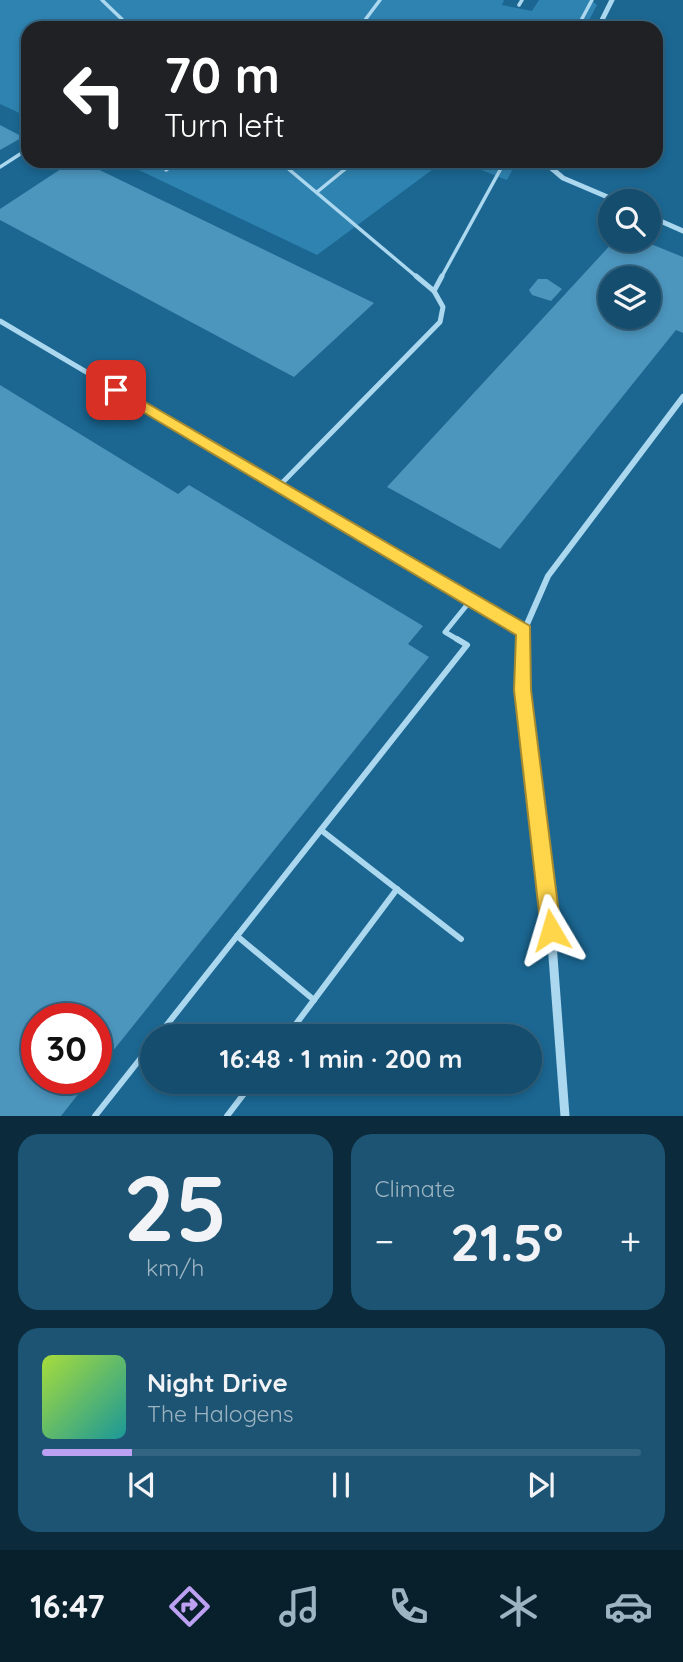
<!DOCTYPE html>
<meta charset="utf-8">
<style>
body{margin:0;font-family:Quicksand,sans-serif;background:#1d5473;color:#f1f3f6;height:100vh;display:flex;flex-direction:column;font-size:26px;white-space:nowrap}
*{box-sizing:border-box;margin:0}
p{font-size:23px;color:#9db4c2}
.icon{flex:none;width:38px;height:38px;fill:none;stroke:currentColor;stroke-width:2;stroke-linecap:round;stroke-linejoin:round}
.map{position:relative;height:1116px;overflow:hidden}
.panel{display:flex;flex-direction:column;gap:18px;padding:18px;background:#0b2a3c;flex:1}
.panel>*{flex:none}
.top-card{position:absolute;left:21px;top:21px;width:642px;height:147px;border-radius:21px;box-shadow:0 4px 10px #0003,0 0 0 2px #336481;background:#202124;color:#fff;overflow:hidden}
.controls{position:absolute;left:598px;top:189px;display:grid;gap:14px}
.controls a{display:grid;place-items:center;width:63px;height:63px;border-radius:50%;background:#144d6e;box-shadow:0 4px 10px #0003,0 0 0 2px #336481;font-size:35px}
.speed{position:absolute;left:21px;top:1003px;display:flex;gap:14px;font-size:35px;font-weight:700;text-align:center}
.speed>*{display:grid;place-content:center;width:91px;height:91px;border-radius:50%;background:#144d6e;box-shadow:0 4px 10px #0003,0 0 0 2px #336481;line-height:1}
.speed .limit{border:10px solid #d22;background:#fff;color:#111}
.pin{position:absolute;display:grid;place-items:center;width:60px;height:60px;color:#fff;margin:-30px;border-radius:14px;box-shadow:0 4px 10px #0006}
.me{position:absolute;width:77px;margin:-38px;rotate:353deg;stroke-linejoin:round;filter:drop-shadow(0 0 5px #0008)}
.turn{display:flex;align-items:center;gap:24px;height:147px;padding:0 28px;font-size:32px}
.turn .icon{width:91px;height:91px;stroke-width:2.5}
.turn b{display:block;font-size:49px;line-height:60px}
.big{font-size:52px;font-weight:700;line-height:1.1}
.panel .card{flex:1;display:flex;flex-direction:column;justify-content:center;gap:10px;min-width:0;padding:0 24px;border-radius:21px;background:#1d5473}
.panel .dial{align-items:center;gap:0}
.dial b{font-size:91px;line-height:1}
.song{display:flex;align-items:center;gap:21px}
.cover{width:84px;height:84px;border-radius:10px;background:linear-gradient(135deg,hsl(80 70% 55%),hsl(180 70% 35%))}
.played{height:7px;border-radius:4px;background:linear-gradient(90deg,#bca0f2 15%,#336481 15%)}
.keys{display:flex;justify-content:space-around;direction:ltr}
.heat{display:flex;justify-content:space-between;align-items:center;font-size:38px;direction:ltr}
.panel .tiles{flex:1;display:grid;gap:18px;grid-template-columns:1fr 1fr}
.card:last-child{grid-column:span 2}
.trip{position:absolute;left:140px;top:1024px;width:402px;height:70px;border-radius:35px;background:#144d6e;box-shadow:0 4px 10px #0003,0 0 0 2px #336481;font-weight:700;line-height:70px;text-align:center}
.tab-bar{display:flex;height:112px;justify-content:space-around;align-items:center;background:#081f2c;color:#9db4c2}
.tab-bar .icon{width:49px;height:49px}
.tab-bar .current{color:#bca0f2}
.tab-bar b{font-size:32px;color:#f1f3f6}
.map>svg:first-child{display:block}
.green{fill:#2e83b0}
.building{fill:#4c95bd;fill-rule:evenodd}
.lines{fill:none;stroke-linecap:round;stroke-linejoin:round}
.service-far2{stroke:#abd7ef;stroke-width:3.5}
.service-far1{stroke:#abd7ef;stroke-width:5}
.service{stroke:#abd7ef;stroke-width:6}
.minor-far2{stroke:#abd7ef;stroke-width:5}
.minor-far1{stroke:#abd7ef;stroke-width:6}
.minor{stroke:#abd7ef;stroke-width:9}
.route{fill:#ffd54a;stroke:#a68a30;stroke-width:2}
</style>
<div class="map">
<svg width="683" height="1116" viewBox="0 0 683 1116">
<rect width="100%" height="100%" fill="#1b6792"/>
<!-- green -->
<g class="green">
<polygon points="0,0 504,0 502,5 532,11 539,0 591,0 597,5 585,28 28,28 28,117 0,104"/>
<polygon points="120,161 444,161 317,255"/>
<polygon points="458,161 517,161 507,180"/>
</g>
<!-- building -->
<g class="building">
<polygon points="0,125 23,137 0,150"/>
<polygon points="73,161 81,161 374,303 294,377 0,220 0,209"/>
<path d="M 615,240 L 641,240 L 683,257 L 683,333 L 676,330 L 500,549 L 387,487 ZM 611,278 L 649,278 L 649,317 L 611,317 Z"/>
<polygon points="538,279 547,279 562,289 551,301 532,295 529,290"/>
<polygon points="0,385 178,494 189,485 423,626 408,644 429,657 96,1072 96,1018 37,1018 37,1078 91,1078 61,1116 0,1116"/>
</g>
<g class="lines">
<!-- service-far2 -->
<g class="service-far2">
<polyline points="102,0 131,28"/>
<polyline points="519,5 522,0"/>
<polyline points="359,28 380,0"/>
<polyline points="577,28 592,0"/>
<polyline points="279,161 418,278"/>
<polyline points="0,167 28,149"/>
<polyline points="166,170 178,161"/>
<polyline points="317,192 355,161"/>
<polyline points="441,278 505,161"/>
</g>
<!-- service-far1 -->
<g class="service-far1">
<polyline points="434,291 442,276"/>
<polyline points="0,321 524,631"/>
<polyline points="279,486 440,322 443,307 434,291 416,276"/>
<polyline points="460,641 445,632 471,600"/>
</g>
<!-- service -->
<g class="service">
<polyline points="321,830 461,939"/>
<polyline points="237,936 314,1000"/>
<polyline points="158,1036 467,645 457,639"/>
<polyline points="287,1036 397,889"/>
<polyline points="95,1116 152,1044"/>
<polyline points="227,1116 253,1082"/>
</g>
<!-- minor-far2 -->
<g class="minor-far2">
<polyline points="598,28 612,0"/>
<polyline points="543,161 563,178 617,201"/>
<polyline points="649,216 683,231"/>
</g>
<!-- minor-far1 -->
<polyline class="minor-far1" points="524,641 524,631 548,576 683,397"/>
<!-- minor -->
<polyline class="minor" points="524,639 522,690 551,930 565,1116"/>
</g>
<!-- route -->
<polygon class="route" points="116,385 530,626 531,690 561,930 559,937 551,940 544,937 541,930 514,690 516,635 111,393 111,386"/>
</svg>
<div class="controls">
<a><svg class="icon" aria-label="search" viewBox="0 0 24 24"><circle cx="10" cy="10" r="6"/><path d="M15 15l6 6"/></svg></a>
<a><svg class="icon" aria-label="layers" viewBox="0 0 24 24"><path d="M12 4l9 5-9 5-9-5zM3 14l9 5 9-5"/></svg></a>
</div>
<div class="speed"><div class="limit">30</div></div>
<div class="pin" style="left:116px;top:390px;background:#d93025"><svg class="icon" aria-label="arrive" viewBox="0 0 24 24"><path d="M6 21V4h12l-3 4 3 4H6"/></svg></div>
<svg class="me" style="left:551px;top:930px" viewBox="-20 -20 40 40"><path d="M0-17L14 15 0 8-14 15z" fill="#ffd54a" stroke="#fff" stroke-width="4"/></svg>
<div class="trip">16:48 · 1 min · 200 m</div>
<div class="top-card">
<div class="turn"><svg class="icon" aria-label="left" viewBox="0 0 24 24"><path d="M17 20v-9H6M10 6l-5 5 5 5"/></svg><div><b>70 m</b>Turn left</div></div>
</div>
</div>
<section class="panel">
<div class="tiles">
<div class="card dial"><b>25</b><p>km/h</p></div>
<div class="card"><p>Climate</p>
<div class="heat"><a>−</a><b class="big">21.5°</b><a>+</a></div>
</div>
<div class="card">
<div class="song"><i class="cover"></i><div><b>Night Drive</b><p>The Halogens</p></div></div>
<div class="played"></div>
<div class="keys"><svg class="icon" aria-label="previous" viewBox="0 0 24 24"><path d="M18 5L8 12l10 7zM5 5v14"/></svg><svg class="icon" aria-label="pause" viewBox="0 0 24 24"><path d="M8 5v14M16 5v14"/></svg><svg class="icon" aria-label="next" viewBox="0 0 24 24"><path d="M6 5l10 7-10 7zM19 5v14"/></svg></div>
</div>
</div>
</section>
<nav class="tab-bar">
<b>16:47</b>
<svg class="icon current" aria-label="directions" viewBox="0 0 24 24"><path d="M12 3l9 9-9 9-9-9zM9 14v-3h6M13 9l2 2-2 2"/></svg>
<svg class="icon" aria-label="music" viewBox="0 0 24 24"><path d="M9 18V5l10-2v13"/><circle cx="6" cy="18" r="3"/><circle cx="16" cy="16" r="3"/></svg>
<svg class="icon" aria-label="phone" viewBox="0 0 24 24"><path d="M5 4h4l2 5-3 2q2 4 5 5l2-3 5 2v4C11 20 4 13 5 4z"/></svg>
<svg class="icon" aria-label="climate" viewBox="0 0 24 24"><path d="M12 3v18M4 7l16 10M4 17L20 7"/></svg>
<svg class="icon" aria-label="car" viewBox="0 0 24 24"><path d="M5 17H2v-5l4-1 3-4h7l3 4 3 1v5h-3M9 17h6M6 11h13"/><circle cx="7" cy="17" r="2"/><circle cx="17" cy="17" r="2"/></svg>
</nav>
